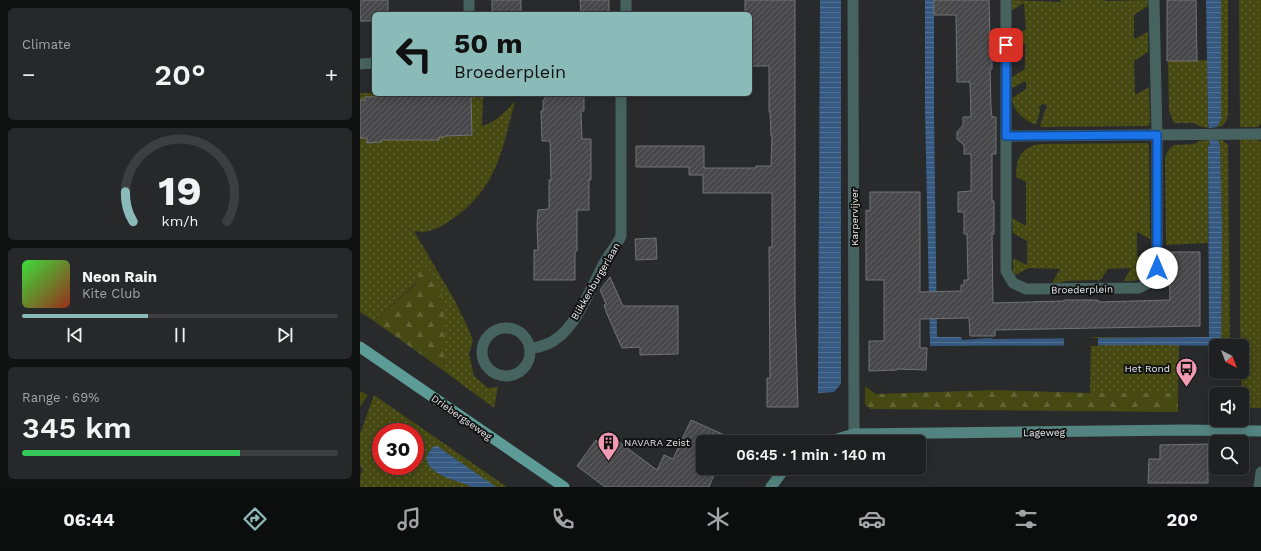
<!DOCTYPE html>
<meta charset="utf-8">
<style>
body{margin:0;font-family:"Work Sans",sans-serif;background:#26282a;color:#f1f3f6;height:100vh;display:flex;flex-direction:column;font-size:15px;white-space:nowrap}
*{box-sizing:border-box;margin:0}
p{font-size:13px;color:#a1a3a5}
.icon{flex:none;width:22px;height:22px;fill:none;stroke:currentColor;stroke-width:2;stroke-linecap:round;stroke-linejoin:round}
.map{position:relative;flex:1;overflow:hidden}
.details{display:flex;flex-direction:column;gap:8px;padding:8px;background:#101212;width:360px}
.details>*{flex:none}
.banner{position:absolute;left:12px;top:12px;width:380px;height:84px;border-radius:6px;box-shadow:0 2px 10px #0003,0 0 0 1px #3c3e3f;background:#8bbbb9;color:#111;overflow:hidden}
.needle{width:26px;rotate:138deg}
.fabs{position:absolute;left:849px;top:339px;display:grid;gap:8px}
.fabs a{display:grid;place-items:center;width:40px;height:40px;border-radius:6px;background:#1e2021;box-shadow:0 2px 10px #0003,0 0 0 1px #3c3e3f;font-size:20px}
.speed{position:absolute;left:12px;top:423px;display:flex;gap:8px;font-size:20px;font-weight:700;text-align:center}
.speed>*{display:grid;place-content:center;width:52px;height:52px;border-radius:50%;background:#1e2021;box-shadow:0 2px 10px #0003,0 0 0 1px #3c3e3f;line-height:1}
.speed .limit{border:6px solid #d22;background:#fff;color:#111}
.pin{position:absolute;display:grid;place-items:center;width:34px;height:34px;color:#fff;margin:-17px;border-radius:8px;box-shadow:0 2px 6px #0006}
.me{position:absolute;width:44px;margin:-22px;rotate:0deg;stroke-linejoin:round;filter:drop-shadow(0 0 3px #0008)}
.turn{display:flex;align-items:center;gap:14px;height:84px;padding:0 16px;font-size:18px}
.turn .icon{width:52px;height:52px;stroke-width:2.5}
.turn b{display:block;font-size:28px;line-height:34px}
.big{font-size:30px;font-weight:600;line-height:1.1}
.details .tile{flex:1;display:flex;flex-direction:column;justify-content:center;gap:6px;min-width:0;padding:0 14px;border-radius:6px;background:#26282a}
.details .dial{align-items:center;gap:0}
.dial svg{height:104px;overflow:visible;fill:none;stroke:#3c3e3f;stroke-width:7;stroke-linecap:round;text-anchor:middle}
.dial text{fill:#f1f3f6;stroke:none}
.song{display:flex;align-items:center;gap:12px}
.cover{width:48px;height:48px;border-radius:6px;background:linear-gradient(135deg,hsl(120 70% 55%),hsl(10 70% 35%))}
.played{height:4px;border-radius:2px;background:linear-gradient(90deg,#8bbbb9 40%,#3c3e3f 40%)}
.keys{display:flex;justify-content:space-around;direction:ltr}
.heat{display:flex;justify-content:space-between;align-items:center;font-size:22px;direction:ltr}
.charge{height:6px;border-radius:3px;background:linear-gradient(90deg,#34c759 69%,#3c3e3f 0)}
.trip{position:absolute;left:336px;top:435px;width:230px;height:40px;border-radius:6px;background:#1e2021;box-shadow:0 2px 10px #0003,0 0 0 1px #3c3e3f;font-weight:600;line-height:40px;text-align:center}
.menu{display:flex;height:64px;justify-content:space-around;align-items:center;background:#0c0d0d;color:#a1a3a5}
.menu .icon{width:28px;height:28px}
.menu .on{color:#8bbbb9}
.menu b{font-size:18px;color:#f1f3f6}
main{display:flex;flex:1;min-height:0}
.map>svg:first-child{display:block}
.grass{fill:url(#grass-dots);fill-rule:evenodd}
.forest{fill:url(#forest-firs)}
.water{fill:url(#water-rules)}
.pier{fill:#282a2c}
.building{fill:url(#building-hatch);stroke:#737376}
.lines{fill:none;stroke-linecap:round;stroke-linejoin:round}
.minor{stroke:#466360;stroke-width:11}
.secondary{stroke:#54847f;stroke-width:11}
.primary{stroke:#5d9c96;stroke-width:11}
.route-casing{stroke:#114b97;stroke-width:10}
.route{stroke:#1a73e8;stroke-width:7}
.labels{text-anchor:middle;stroke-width:4;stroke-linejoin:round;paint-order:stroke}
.street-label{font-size:10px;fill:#e7e8e9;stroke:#121213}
.poi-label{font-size:10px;fill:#e7e8e9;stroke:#121213;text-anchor:end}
</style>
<main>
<section class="details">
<div class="tile"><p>Climate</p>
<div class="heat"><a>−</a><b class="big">20°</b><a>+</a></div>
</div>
<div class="tile dial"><svg viewBox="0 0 100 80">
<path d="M14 69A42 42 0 1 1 86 69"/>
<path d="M14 69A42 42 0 0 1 8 46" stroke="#8bbbb9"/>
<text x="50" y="56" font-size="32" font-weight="700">19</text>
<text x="50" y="72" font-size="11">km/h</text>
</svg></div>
<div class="tile">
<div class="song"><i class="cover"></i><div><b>Neon Rain</b><p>Kite Club</p></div></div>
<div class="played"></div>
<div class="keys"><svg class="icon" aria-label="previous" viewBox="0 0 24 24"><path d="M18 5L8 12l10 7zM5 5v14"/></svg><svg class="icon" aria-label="pause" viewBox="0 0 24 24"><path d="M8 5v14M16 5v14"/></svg><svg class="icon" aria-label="next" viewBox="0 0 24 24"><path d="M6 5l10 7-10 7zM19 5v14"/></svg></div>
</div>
<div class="tile"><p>Range · 69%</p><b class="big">345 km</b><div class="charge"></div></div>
</section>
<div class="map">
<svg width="901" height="487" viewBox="0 0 901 487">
<defs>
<pattern id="grass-dots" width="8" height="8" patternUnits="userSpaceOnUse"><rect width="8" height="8" fill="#464911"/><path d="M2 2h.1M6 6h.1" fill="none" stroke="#616334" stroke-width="1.8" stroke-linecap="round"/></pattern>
<pattern id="forest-firs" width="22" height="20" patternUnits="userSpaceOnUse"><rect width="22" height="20" fill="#464911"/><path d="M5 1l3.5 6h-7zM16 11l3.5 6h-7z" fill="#616334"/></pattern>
<pattern id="water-rules" width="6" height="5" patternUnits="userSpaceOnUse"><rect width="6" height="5" fill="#355981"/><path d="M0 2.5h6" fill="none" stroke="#527193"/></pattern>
<pattern id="building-hatch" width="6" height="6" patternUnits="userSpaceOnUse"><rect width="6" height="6" fill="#48484a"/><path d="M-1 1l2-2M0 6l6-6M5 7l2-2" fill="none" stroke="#626264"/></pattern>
</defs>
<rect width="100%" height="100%" fill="#282a2c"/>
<!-- grass -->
<g class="grass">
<path d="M 652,0 L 701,2 L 700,0 L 745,0 L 746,1 L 788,0 L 788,6 L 774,15 L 774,39 L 788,32 L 788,52 L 774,61 L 775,95 L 789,87 L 790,122 L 788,126 L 680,127 L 684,112 L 687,108 L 686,105 L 683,104 L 679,107 L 680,111 L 676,125 C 664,120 653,112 652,98 L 666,89 L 666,81 L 652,88 L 651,78 L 665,69 L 665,43 L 651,52 L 651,38 L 666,29 L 664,3 L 651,11 Z"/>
<path d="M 861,0 L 868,0 L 868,115 C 867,121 864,127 857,127 L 861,58 Z"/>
<polygon points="879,0 901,0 901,124 898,127 880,127"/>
<polygon points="847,60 848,123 849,128 839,126 834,123 814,123 809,111 808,61"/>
<path d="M 0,93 L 123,94 L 122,126 C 136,122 146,111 155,101 C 143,146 138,185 98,215 C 87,223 76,231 63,232 C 60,232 56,231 54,231 L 95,301 L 109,330 L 113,341 L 109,354 L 114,376 L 128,388 L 138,387 L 134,408 L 84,371 L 85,349 L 60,270 L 55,284 L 14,321 L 0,312 Z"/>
<polygon points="880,138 898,139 901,142 901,408 882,408 881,372 882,346 881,346 880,327"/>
<polygon points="861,139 868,145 870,346 861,346 862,230 860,145 858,140"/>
<path d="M 849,140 L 850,144 L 848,147 L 848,243 L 806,245 L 805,161 C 806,154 808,148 814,145 L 835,144 L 839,141 Z"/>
<path d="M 788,143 L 789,145 L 790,239 L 777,232 L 777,256 L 790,264 C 789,281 778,281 764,281 L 771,268 L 748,269 L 739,282 L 738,280 L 705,281 L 704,282 L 692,283 L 700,269 L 669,268 L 655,275 L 653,270 L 653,258 L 667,265 L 667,241 L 653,233 L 652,218 L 666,226 L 666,182 L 656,177 C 656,159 661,146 681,144 Z"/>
<polygon points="731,337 819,338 818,393 730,393"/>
<path d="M 14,395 L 147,487 L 0,487 L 0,476 L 3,470 L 0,465 L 0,434 ZM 21,432 L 55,432 L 55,466 L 21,466 Z"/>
</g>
<!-- forest -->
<g class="forest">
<path d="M 68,267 C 89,297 86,336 84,371 L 14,321 L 55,285 L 60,270 Z"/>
<polygon points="505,386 516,394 636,390 730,393 818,393 818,412 511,409 505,405"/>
<polygon points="0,391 8,395 0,407"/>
</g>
<!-- water -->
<g class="water">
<polygon points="460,0 481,0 481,384 474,392 458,393"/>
<polygon points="565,0 574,0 574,113 577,337 601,337 602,340 631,338 632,339 849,337 848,147 850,144 849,140 858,140 860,145 862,230 861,346 800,345 570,346 565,109"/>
<polygon points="846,0 861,0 861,119 857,127 849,128 848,123"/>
<path d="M 74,446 L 77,446 L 136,487 C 129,487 121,487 114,487 C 110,487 106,484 102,483 C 87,478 52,467 74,446 Z"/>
</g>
<!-- pier -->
<rect class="pier" x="704" y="338" width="34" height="8"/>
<!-- building -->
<g class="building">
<polygon points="3,0 28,0 28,14 14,14 14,21 0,21 0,1 3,1"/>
<rect x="132" y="0" width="29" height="14"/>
<polygon points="220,0 249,0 249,14 221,14"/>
<polygon points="385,0 435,0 435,305 438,407 407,407 407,378 410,378 409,247 412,247 412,193 343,193 343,175 329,175 329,167 276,167 276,146 344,146 344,168 396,168 396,166 411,166 412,136 411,136 410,112 409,112 409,66 390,66 390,14 385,14"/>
<polygon points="574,0 629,0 630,37 632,37 632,69 630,69 631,107 632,117 636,117 636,154 632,154 632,201 634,201 634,234 632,234 633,303 704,301 704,300 738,300 738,302 810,300 809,252 840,252 840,326 635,330 635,336 610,336 609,318 560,319 560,348 567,348 566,370 537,369 537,370 509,371 509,341 524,341 524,280 506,280 506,210 510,211 510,192 560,192 560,292 601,291 601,285 604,285 604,280 608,280 607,234 604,234 604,212 598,212 598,192 611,191 611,154 604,154 604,145 597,139 597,132 603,125 603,117 611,117 610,82 597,82 596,15 574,15"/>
<polygon points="807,0 836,0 837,61 807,61"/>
<polygon points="44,94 84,94 84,96 111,96 112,135 85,136 85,137 79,137 79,140 21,140 21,142 7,143 7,138 0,138 0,100 5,100 5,97 44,96"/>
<polygon points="185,94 224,94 224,111 221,111 222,139 231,139 231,180 229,180 229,210 217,210 217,251 215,251 215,280 174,280 174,250 178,250 177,226 178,210 189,209 189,180 191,180 190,141 182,141 181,111 183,111 183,100 185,100"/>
<polygon points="296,238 297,259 276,260 275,239"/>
<polygon points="250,277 263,306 318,306 318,354 280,355 280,347 262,348 247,314 244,305 246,304 240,290"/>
<polygon points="331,420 371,438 369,442 343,442 343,468 357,468 349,487 245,487 217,466 236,440 251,452 259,442 297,470 304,455 313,459"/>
<polygon points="848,444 848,483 788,483 789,459 800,459 800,445"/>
</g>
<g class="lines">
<!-- minor -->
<g class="minor">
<polyline points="109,0 109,14"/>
<polyline points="266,0 266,14"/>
<polyline points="493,0 494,434"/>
<polyline points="646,0 646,271 653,283 666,289 779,288 792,281 797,268 797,135 794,0"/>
<polyline points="0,64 14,63"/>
<polyline points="646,136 901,134"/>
<circle cx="146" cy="352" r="24"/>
<path d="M 170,349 C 179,347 189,345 196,339 C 216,326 231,288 242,267 C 247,256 256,247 261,236 L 261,94"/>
<polyline points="899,487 901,472"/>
</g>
<!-- secondary -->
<g class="secondary">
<polyline points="467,442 494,434 824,430 901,431"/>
<polyline points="411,487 425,468"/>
</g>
<!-- primary -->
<polyline class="primary" points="0,347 204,487"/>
</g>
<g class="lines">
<defs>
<polyline id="route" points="646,45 646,136 797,135 797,268"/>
</defs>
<!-- route casing -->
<use href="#route" class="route-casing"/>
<!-- route -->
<use href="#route" class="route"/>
</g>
<!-- icons -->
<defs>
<symbol id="bus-pin" viewBox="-11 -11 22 30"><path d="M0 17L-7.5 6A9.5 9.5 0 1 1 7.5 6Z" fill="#f19ab3" stroke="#121213"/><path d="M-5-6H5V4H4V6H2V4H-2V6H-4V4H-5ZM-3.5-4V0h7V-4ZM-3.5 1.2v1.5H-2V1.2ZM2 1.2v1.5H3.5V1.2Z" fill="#111"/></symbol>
<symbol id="building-pin" viewBox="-11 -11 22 30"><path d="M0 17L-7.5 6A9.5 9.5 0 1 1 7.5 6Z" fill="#f19ab3" stroke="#121213"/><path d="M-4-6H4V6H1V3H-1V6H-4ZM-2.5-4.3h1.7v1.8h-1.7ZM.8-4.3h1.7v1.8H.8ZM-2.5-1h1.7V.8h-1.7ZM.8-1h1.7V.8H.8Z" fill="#111"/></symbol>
</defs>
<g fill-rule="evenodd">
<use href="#bus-pin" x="814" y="356" width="25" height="34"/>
<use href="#building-pin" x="236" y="430" width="25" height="34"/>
</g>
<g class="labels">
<!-- street labels -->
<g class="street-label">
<text transform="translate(494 217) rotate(-90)" y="4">Karpervijver</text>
<text transform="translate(235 281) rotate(-60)" y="4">Blikkenburgerlaan</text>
<text transform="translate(722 289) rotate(-1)" y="4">Broederplein</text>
<text transform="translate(102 417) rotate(35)" y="4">Driebergseweg</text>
<text transform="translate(684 432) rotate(-1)" y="4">Lageweg</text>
</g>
<!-- poi labels -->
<g class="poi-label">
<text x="810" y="372">Het Rond</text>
<text x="264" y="446" text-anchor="start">NAVARA Zeist</text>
</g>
</g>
</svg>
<div class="fabs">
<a><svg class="needle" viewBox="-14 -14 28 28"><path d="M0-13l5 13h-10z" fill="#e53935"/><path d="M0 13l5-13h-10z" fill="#a1a3a5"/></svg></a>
<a><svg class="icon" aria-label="sound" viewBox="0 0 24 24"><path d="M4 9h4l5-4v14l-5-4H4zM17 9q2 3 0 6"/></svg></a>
<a><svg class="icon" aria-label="search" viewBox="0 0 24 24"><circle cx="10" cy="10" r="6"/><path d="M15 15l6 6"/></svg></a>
</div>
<div class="speed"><div class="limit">30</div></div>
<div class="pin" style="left:646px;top:45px;background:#d93025"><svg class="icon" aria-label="arrive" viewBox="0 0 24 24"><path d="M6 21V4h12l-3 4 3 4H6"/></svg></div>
<svg class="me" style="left:797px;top:268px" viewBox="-20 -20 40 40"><circle r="19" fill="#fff"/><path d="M0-13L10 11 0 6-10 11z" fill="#1a73e8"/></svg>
<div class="trip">06:45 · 1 min · 140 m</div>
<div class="banner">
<div class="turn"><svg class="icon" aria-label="left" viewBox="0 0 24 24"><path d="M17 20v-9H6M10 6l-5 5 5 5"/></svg><div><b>50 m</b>Broederplein</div></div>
</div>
</div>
</main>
<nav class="menu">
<b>06:44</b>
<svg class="icon on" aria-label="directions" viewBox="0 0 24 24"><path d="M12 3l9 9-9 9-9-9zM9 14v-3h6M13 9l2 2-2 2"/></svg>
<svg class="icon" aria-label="music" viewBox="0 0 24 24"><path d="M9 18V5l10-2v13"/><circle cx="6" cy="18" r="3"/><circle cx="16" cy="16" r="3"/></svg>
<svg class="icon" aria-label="phone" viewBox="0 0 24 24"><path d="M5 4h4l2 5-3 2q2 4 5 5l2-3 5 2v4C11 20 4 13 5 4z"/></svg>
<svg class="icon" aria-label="climate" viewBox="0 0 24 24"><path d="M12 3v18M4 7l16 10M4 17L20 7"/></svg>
<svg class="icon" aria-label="car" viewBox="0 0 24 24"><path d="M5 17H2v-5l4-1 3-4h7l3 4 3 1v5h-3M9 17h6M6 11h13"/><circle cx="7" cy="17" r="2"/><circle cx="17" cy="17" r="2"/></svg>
<svg class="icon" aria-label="filters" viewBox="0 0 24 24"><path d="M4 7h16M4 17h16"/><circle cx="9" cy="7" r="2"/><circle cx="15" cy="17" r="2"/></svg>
<b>20°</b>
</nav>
